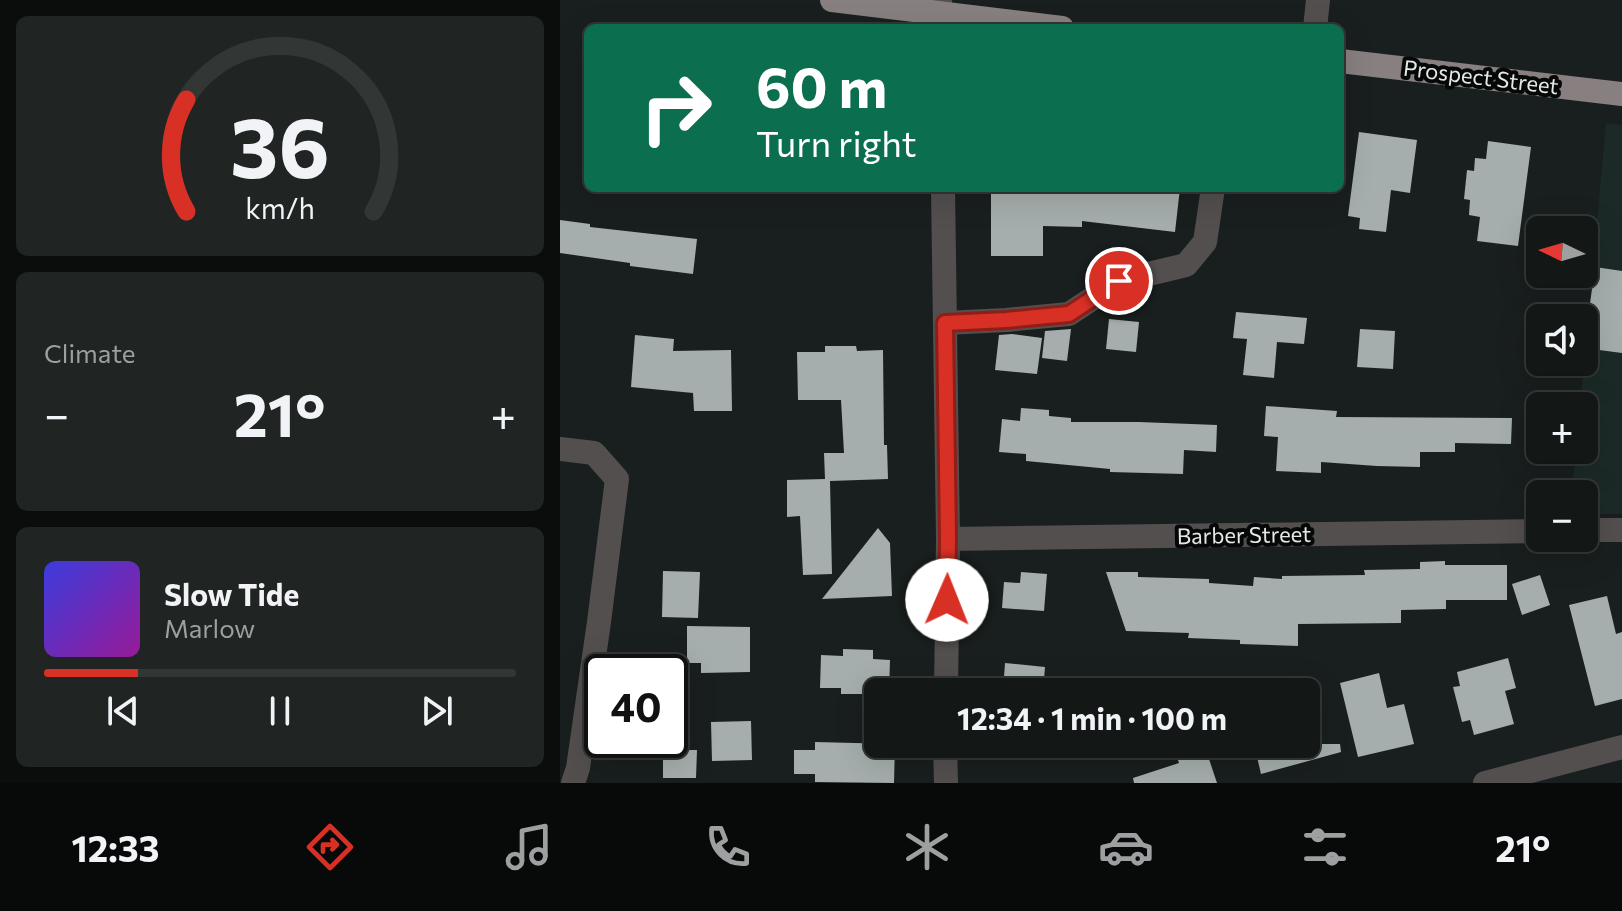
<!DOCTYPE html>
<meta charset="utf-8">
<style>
body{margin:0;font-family:Commissioner,sans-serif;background:#202423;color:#f1f3f6;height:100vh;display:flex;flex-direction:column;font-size:30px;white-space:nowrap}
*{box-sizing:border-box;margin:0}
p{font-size:26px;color:#9d9fa1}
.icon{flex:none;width:44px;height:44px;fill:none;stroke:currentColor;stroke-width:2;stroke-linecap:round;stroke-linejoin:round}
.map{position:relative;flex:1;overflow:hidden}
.sheet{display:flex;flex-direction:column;gap:16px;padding:16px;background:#0a0d0c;width:560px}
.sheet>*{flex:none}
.hud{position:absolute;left:24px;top:24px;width:760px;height:168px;border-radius:12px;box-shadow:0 8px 32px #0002,0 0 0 2px #323635;background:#0b6e4f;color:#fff;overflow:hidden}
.needle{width:52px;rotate:275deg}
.fabs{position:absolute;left:966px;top:216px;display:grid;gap:16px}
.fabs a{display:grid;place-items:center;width:72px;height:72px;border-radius:12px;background:#131716;box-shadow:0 8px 32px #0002,0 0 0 2px #323635;font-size:40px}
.speed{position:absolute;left:24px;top:654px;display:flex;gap:16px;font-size:40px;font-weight:700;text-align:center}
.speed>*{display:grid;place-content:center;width:104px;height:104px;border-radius:50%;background:#131716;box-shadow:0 8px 32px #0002,0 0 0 2px #323635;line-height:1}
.speed .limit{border:4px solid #111;border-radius:12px;background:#fff;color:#111}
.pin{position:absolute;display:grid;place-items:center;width:68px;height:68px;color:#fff;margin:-34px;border:4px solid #fff;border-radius:50%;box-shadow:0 2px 8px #0007}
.me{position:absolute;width:88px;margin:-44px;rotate:1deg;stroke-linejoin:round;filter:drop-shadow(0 0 6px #0008)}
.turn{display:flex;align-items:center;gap:28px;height:168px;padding:0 40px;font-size:36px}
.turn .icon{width:104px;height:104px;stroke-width:2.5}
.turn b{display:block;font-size:56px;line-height:68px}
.big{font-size:60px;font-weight:700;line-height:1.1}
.sheet .widget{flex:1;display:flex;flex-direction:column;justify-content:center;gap:12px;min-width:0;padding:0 28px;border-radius:12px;background:#202423}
.sheet .dial{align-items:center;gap:0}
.dial svg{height:208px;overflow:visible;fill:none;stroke:#323635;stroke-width:7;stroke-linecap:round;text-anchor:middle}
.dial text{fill:#f1f3f6;stroke:none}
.song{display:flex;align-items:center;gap:24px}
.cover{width:96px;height:96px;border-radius:12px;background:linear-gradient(135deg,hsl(240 70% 55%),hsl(300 70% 35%))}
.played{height:8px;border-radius:4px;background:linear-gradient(90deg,#d93025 20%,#323635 20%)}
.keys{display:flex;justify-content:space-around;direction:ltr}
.heat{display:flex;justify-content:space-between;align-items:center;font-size:44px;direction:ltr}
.trip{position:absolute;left:304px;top:678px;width:456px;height:80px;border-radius:12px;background:#131716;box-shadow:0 8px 32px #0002,0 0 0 2px #323635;font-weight:700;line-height:80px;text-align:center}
.menu{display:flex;height:128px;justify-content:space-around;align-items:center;background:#080909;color:#9d9fa1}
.menu .icon{width:56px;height:56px}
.menu .on{color:#d93025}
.menu b{font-size:36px;color:#f1f3f6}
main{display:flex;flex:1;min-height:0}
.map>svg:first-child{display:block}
.built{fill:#1c2a27}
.building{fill:#a5aeac}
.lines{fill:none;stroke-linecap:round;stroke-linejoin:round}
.minor{stroke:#534f4f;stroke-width:24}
.major{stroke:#888080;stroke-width:24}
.route-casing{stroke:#8d1f18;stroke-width:20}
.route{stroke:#d93025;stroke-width:14}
.labels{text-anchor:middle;stroke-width:8;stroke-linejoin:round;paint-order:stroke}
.street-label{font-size:22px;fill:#e4e9e8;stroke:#060808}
</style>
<main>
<section class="sheet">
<div class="widget dial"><svg viewBox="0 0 100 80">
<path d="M14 69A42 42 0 1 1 86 69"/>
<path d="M14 69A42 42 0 0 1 14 26" stroke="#d93025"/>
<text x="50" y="56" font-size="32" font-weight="700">36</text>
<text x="50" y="72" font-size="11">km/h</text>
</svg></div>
<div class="widget"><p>Climate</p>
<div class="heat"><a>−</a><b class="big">21°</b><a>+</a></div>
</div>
<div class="widget">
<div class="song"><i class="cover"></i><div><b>Slow Tide</b><p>Marlow</p></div></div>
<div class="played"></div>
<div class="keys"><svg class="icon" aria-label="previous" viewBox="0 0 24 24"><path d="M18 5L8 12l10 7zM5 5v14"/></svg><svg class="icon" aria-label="pause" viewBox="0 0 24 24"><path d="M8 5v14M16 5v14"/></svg><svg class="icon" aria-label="next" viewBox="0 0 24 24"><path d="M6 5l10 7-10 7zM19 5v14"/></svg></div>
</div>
</section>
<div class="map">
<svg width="1062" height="783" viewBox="0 0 1062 783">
<rect width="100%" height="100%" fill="#191f1e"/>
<!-- built -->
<polygon class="built" points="1046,123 1062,125 1062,514 1024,514 1024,494 1012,494 1016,450 1024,450 1024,406 1020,406"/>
<!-- building -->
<g class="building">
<polygon points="799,132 857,140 850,193 831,190 826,232 799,229 800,218 788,216"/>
<polygon points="928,141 971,147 958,246 917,241 920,217 909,215 910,200 904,199 907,170 914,171 915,158 926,159"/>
<polygon points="431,188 620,188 615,232 522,221 522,227 483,226 483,256 431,256"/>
<polygon points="0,220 30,224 30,227 137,239 133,274 70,266 70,263 0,253"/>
<polygon points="1035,267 1062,271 1062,353 1024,348"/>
<polygon points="676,312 747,318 744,344 717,342 714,378 683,375 687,339 673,338"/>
<polygon points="549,319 579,322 576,352 546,349"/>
<polygon points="511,329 507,361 482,358 485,331"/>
<polygon points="800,329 835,331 833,369 797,367"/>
<polygon points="452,334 482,338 477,374 435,370 439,335"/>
<polygon points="75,335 114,339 113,351 171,350 172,411 134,411 133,393 71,387"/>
<polygon points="265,346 296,346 297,351 323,350 324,445 327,445 328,479 270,481 272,574 243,575 240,516 227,517 227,480 265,479 264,453 284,453 281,400 238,400 237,352 265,352"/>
<polygon points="706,406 777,411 776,417 952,418 951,444 895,443 895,452 860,452 860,467 817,466 761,462 761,473 716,471 718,437 704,436"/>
<polygon points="461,408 489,410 489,416 511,418 511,422 579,422 657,425 656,452 624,450 623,474 550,472 550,469 466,461 466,454 439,452 442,419 460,421"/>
<polygon points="318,528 330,543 332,596 262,599"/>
<polygon points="885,561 885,565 947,565 947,600 886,600 886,609 841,610 841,623 738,624 738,646 680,644 680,640 628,638 629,633 566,631 546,572 578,572 578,577 649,579 649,583 693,586 694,577 722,579 722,576 805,575 804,570 860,569 860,562"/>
<polygon points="103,571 140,572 138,618 102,617"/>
<polygon points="461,572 487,574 484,611 442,608 444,582 460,583"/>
<polygon points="980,575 990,605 962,615 952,584"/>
<polygon points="1047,596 1056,634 1062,632 1062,699 1035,706 1009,605"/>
<polygon points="127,626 190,627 190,672 141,673 141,663 127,663"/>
<polygon points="283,649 313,650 313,659 330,660 329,692 318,692 318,694 281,694 281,688 260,688 261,655 283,656"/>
<polygon points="948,658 956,688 945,691 954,724 914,735 910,720 902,722 893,687 900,686 897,672"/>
<polygon points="445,663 485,667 483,692 443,691"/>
<polygon points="819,673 827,708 844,704 854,744 798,757 780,683"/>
<polygon points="191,721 192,760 152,761 151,722"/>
<polygon points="255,742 335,744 334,783 255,782 255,774 234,774 234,750 255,750"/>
<polygon points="637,744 644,744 657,783 574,783 573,778 619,763 615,751"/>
<polygon points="694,744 780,744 781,752 701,774"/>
<polygon points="103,750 137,750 136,778 103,778"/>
</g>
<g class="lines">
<!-- minor -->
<g class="minor">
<polyline points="380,0 381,28"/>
<polyline points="755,28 758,0"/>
<polyline points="383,188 388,539 386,692"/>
<polyline points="385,323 446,320 509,314 559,281 626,265 645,242 653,188"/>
<polyline points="0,449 34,453 57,479 39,622 18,768 13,783"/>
<polyline points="1024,530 1062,530"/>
<polyline points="388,539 980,531"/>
<polyline points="385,744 386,783"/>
<polyline points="925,783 1062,747"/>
</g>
<!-- major -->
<g class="major">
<polyline points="272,0 502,28"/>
<polyline points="780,61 1062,94"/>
</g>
</g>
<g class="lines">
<defs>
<polyline id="route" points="387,600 388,539 385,323 446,320 509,314 559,281"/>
</defs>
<!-- route casing -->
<use href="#route" class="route-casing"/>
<!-- route -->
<use href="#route" class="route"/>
</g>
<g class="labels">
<!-- street labels -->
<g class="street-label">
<text transform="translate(921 77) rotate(7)" y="8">Prospect Street</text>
<text transform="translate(684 535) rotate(-1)" y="8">Barber Street</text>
</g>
</g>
</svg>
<div class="fabs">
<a><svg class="needle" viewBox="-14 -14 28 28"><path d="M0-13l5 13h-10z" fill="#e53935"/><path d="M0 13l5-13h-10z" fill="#9d9fa1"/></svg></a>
<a><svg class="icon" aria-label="sound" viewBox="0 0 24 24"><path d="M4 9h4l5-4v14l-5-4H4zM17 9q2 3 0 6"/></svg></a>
<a>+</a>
<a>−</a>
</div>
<div class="speed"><div class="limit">40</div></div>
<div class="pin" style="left:559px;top:281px;background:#d93025"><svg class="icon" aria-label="arrive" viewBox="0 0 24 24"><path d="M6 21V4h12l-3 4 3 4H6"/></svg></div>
<svg class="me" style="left:387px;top:600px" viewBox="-20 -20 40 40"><circle r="19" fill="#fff"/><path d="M0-13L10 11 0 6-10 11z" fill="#d93025"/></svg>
<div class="trip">12:34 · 1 min · 100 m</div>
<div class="hud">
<div class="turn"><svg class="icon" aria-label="right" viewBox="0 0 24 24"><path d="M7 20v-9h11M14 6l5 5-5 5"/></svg><div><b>60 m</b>Turn right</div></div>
</div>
</div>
</main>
<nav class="menu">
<b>12:33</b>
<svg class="icon on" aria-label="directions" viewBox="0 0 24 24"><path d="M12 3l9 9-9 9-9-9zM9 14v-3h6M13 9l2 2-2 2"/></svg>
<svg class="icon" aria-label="music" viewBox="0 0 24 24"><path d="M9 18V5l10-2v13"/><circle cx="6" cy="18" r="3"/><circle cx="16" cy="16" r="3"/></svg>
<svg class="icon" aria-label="phone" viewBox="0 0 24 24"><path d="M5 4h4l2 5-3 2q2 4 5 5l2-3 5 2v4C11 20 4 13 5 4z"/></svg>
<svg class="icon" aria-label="climate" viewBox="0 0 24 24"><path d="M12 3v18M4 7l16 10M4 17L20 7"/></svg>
<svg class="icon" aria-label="car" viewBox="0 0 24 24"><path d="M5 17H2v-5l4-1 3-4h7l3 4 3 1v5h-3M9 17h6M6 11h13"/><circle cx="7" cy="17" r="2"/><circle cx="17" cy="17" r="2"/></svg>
<svg class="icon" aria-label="filters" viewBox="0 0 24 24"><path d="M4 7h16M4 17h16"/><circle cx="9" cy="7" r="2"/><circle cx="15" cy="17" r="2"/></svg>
<b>21°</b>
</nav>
